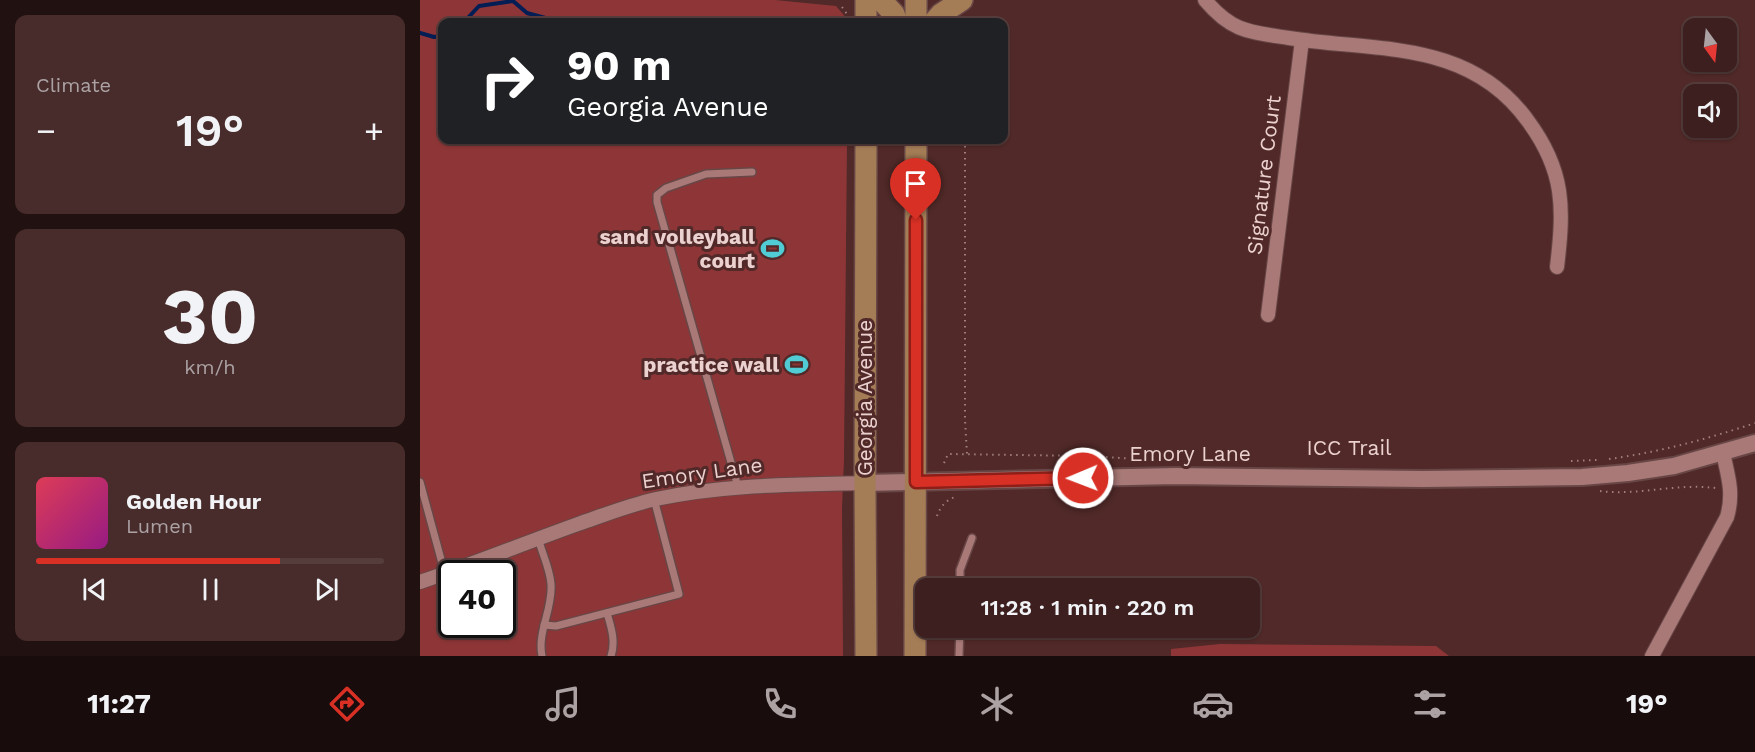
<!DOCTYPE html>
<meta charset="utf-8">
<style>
body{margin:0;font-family:"Work Sans",sans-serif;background:#472c2b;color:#f1f3f6;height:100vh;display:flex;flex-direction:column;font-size:22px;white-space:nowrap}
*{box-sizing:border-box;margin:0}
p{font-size:20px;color:#aca2a4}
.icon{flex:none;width:33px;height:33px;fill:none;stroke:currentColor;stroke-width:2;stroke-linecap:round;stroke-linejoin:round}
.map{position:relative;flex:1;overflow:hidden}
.panel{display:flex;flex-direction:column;gap:15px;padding:15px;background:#211110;width:420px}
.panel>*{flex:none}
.hud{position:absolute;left:18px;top:18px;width:570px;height:126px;border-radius:12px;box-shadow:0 2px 4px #0004,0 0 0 2px #553d3c;background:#202124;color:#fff;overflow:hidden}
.needle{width:39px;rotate:165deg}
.tools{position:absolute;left:1263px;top:18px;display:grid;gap:12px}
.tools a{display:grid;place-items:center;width:54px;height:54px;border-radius:12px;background:#3c1f1e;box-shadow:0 2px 4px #0004,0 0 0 2px #553d3c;font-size:30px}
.speed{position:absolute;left:18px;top:560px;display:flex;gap:12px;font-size:30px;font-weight:700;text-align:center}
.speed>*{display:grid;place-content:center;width:78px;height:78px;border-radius:50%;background:#3c1f1e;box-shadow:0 2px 4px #0004,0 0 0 2px #553d3c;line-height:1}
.speed .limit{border:3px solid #111;border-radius:9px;background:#fff;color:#111}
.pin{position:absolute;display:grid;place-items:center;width:51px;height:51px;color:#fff;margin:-62px -26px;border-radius:50% 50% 50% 0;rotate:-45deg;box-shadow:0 0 6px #0007}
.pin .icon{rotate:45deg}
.me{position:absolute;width:66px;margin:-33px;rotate:269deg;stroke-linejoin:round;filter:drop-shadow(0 0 4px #0008)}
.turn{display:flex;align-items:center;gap:21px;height:126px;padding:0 30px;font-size:27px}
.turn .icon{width:78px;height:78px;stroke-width:2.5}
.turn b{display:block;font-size:42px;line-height:51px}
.big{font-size:45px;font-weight:600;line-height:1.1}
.panel .tile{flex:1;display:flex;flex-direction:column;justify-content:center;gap:9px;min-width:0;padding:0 21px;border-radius:12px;background:#472c2b}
.panel .dial{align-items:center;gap:0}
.dial b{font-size:78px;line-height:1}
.song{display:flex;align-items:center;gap:18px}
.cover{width:72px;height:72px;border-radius:9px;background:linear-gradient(135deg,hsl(350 70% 55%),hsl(310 70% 35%))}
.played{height:6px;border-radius:3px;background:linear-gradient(90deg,#d93025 70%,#553d3c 70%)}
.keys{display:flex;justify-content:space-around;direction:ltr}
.heat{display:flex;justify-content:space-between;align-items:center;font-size:33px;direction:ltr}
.trip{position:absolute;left:495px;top:578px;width:345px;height:60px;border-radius:12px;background:#3c1f1e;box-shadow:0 2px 4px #0004,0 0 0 2px #553d3c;font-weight:600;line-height:60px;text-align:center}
.dock{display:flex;height:96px;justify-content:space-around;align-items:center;background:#180c0c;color:#aca2a4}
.dock .icon{width:42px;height:42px}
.dock .current{color:#d93025}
.dock b{font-size:27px;color:#f1f3f6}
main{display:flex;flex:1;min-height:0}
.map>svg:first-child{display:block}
.green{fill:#8e3637;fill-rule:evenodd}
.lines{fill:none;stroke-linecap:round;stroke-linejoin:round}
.stream{stroke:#031d55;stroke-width:4}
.service-casing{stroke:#684646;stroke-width:10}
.minor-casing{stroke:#684646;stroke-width:16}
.tertiary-casing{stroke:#684646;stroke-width:20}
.primary-casing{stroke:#684646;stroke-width:24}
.path{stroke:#a07f7e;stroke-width:2;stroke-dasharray:1.5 4.5;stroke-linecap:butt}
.service{stroke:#a87977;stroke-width:7}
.minor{stroke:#a87977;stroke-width:14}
.tertiary{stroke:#a87977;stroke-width:16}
.primary{stroke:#a47d56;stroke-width:21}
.route-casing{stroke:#8d1f18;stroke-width:15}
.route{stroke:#d93025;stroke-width:10}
.labels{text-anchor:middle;stroke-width:6;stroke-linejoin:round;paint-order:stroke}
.street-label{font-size:21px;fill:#ebd1cf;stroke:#502928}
.poi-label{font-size:21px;font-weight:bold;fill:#ebd1cf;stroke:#502928;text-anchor:end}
</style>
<main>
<section class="panel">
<div class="tile"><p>Climate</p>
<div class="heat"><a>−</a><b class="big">19°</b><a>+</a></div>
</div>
<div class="tile dial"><b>30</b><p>km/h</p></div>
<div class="tile">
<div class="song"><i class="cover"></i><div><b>Golden Hour</b><p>Lumen</p></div></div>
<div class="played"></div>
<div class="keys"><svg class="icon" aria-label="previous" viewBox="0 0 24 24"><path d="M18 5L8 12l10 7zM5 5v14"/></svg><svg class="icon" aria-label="pause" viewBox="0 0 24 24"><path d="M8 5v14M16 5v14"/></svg><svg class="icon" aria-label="next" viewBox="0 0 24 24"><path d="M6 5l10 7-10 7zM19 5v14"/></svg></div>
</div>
</section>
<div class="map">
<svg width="1335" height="656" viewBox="0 0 1335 656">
<rect width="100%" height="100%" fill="#502928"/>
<!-- green -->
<g class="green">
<path d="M 0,0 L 355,0 L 416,6 L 428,20 L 428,22 L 22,22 L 22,140 L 427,140 L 424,460 L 422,508 L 423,656 L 0,656 ZM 32,573 L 82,573 L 82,624 L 32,624 Z"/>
<polygon points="800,644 1016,646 1029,656 751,656 751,649"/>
</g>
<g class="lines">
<!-- stream -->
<g class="stream">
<polyline points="44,22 59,6 93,1 107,13 140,22"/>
<polyline points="0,33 14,37 22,36"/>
</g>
<defs>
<g id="service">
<polyline points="0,482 25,574"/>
<polyline points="318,487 237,202 237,195 246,188 286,174 332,172"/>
<path d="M 118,538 C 122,553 130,569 131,584 C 133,609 117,632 122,656"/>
<polyline points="540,588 540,570 552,538"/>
<path d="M 187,613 C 191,627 196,641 191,656"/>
<polyline points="124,625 136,626 259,594 234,499"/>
<polyline points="539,656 540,627"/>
</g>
<g id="minor">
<path d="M 785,0 C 812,32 829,32 869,38 C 957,52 1049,39 1108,121 C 1145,171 1144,208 1137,267"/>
<polyline points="848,315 882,40"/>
<path d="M 0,582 C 53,564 105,543 158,524 C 184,515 209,505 236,499 C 305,484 375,485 445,483"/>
<path d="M 1232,656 L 1307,517 C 1314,493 1308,476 1303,453"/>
</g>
<polyline id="tertiary" points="445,483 755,476 1003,479 1162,477 1208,473 1254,466 1335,443"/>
<g id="primary">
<polyline points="461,0 474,14 477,22"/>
<polyline points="446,22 446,0"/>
<polyline points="496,22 496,0"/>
<polyline points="514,22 521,14 542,0"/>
<polyline points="446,140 445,483 446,656"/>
<polyline points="495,656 496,140"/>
</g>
</defs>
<!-- service casing -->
<use href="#service" class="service-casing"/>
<!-- minor casing -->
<use href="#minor" class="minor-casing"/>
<!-- tertiary casing -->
<use href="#tertiary" class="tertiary-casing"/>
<!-- primary casing -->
<use href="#primary" class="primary-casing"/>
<!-- path -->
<g class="path">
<polyline points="422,7 429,17"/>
<polyline points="545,140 545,420 547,454"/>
<path d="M 1189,459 C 1240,452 1287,439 1335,423"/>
<polyline points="1151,461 1178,460"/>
<polyline points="524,463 528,454 669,456 734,460"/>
<path d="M 1180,491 C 1218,496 1256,483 1294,488 L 1296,486"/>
<path d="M 517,516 C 520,507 526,500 535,497"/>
</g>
<!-- service -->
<use href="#service" class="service"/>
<!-- minor -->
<use href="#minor" class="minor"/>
<!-- tertiary -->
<use href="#tertiary" class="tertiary"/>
<!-- primary -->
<use href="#primary" class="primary"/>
</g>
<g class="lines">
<defs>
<polyline id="route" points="496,220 496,482 663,478"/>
</defs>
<!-- route casing -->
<use href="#route" class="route-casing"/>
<!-- route -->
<use href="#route" class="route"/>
</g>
<!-- icons -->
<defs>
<symbol id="stadium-bare" viewBox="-9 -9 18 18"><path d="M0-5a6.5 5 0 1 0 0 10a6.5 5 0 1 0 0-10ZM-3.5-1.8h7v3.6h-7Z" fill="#51ccd5" stroke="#502928" stroke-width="2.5" paint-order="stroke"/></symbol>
</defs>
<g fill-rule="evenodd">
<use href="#stadium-bare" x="336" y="232" width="33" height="33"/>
<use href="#stadium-bare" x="360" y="348" width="33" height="33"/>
</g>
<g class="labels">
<!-- street labels -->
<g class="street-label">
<text transform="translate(844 175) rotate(-83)" y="7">Signature Court</text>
<text transform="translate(445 398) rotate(-90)" y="7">Georgia Avenue</text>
<text x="929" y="455">ICC Trail</text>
<text x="770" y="461">Emory Lane</text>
<text transform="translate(282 473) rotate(-8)" y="7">Emory Lane</text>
</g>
<!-- poi labels -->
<g class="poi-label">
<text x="335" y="244">sand volleyball<tspan x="335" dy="24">court</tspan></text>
<text x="359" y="372">practice wall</text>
</g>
</g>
</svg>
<div class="tools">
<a><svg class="needle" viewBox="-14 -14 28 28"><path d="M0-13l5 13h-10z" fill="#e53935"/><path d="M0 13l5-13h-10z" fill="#aca2a4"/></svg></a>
<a><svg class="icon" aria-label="sound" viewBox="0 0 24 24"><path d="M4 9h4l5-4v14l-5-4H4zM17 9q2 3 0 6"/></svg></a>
</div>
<div class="speed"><div class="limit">40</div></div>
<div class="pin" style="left:496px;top:220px;background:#d93025"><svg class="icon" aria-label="arrive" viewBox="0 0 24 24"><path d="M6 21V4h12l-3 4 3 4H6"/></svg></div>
<svg class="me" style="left:663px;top:478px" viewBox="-20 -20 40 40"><circle r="17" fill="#d93025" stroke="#fff" stroke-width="3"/><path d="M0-11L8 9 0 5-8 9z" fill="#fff"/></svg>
<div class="trip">11:28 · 1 min · 220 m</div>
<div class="hud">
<div class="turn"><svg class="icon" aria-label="right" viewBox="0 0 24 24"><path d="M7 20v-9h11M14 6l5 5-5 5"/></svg><div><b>90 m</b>Georgia Avenue</div></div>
</div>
</div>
</main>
<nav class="dock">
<b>11:27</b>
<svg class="icon current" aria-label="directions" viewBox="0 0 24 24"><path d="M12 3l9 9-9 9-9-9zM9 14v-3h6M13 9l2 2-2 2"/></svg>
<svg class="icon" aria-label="music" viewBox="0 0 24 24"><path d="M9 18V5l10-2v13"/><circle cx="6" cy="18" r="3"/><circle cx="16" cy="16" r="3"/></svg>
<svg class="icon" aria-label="phone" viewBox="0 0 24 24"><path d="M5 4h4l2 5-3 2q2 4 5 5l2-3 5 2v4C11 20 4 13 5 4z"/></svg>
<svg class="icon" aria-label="climate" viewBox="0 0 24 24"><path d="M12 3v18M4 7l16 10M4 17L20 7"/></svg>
<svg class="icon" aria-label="car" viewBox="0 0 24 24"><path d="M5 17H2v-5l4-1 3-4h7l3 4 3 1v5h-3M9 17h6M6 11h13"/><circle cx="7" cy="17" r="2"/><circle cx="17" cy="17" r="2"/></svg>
<svg class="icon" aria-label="filters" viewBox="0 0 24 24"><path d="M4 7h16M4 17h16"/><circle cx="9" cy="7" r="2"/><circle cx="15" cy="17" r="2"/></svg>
<b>19°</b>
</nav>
